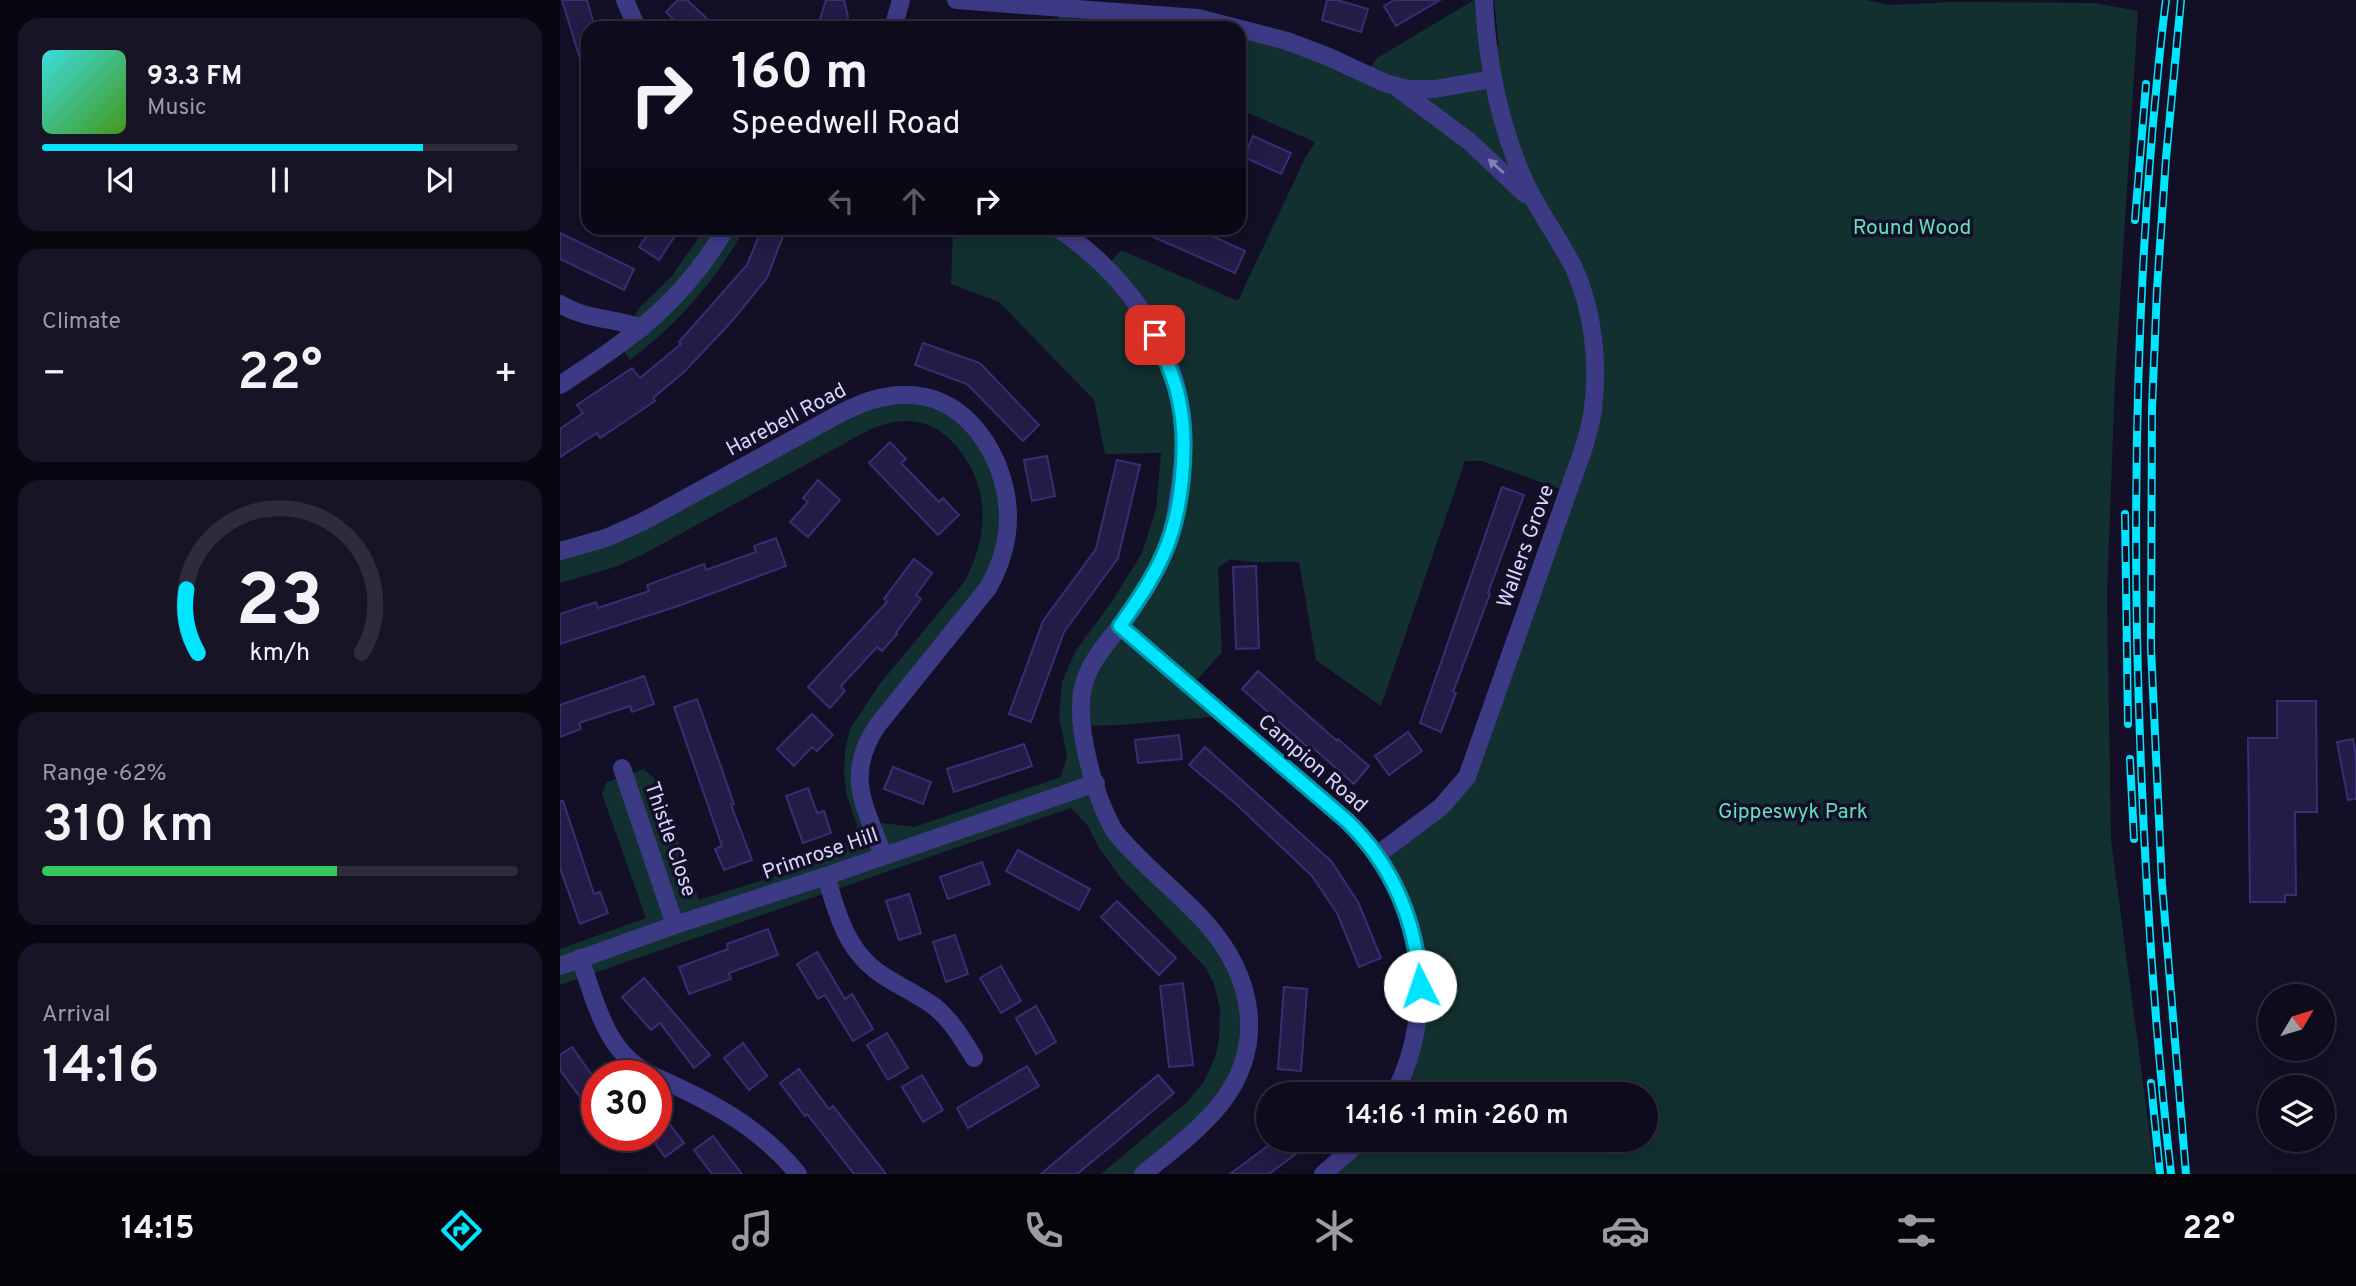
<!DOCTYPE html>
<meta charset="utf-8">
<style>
body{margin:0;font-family:Overpass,sans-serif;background:#171425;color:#f1f3f6;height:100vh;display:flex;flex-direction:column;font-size:26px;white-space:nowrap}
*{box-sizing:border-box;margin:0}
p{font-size:23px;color:#9b9ba3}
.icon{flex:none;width:38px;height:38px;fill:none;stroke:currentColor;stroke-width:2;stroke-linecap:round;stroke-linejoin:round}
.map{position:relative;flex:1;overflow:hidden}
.details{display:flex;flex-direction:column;gap:18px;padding:18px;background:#08060f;width:560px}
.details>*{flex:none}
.guide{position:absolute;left:21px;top:21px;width:665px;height:214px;border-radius:21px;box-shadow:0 4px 18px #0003,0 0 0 2px #2e2b3b;background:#0e0b1c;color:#f1f3f6;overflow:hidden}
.needle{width:46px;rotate:52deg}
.fabs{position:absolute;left:1698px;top:984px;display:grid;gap:14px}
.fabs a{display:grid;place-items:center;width:77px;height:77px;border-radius:50%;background:#0e0b1c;box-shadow:0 4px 18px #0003,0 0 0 2px #2e2b3b;font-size:35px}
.speed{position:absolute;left:21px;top:1060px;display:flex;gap:14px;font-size:35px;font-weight:700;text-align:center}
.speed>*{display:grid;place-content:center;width:91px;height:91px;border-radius:50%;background:#0e0b1c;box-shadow:0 4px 18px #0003,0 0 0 2px #2e2b3b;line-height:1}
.speed .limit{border:10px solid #d22;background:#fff;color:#111}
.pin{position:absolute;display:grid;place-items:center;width:60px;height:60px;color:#fff;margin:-30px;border-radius:14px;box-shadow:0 4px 10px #0006}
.me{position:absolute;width:77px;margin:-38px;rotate:356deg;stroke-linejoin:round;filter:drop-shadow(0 0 5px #0008)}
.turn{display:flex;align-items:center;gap:24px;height:147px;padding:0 35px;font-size:32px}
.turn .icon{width:91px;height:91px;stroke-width:2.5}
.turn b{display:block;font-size:49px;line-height:60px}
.lanes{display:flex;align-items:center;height:66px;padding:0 35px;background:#0003;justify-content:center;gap:35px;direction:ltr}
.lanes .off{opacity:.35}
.big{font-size:52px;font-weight:600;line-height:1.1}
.details .widget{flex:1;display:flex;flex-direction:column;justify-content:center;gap:10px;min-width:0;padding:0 24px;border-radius:21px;background:#171425}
.details .dial{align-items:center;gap:0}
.dial svg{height:182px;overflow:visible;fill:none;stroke:#2e2b3b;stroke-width:7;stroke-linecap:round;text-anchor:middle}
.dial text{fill:#f1f3f6;stroke:none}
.song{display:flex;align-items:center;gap:21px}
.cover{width:84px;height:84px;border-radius:10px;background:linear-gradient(135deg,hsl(180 70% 55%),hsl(100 70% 35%))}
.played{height:7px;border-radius:4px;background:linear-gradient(90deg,#00e5ff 80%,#2e2b3b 80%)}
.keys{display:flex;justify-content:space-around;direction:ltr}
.heat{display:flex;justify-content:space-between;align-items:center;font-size:38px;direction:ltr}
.charge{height:10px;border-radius:5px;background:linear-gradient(90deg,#34c759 62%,#2e2b3b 0)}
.trip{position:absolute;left:696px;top:1082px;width:402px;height:70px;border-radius:35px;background:#0e0b1c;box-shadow:0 4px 18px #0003,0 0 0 2px #2e2b3b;font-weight:600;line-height:70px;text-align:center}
.tab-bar{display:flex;height:112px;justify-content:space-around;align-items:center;background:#06040b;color:#9b9ba3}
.tab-bar .icon{width:49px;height:49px}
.tab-bar .selected{color:#00e5ff}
.tab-bar b{font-size:32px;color:#f1f3f6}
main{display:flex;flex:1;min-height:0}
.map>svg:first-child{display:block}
.green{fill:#12302f}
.building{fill:#241b47;stroke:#3b2d73;stroke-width:2}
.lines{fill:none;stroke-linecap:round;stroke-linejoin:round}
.street{stroke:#3d3a85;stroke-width:18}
.rail-casing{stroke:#00e5ff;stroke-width:8}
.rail{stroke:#130f26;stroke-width:5;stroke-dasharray:16;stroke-linecap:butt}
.oneway{fill:#837fbc}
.route-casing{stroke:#0095a6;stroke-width:18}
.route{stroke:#00e5ff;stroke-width:12}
.labels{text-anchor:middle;stroke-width:7;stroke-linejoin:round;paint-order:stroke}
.park-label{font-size:21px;fill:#5fe0c0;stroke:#130f26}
.street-label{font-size:21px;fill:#d9d4ff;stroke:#130f26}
</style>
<main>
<section class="details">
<div class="widget">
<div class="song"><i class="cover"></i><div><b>93.3 FM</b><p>Music</p></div></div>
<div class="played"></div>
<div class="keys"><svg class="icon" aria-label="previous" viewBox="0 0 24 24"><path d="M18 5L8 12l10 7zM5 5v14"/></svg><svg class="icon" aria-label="pause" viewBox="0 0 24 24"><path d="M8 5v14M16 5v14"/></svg><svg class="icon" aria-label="next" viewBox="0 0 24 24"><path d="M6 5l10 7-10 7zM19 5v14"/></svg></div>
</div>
<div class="widget"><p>Climate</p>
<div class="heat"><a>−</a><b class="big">22°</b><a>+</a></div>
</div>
<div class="widget dial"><svg viewBox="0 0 100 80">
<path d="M14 69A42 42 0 1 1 86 69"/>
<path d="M14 69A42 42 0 0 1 9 41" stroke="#00e5ff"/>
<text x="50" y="56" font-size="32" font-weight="700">23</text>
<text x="50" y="72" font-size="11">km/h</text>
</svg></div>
<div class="widget"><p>Range · 62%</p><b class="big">310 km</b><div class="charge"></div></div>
<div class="widget"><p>Arrival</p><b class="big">14:16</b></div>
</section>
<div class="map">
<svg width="1796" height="1174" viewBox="0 0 1796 1174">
<rect width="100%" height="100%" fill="#130f26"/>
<!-- green -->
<g class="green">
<path d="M 914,0 L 924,0 L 926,37 L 939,47 L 934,0 L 1307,0 L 1329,5 L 1392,2 L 1535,3 L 1578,11 L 1555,379 L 1547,595 L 1551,840 L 1595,1174 L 763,1174 L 803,1139 L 1087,1139 L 1087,1094 L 834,1094 L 859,970 L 817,855 L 891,798 L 1008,492 L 922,461 L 905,461 L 821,706 L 756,660 L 739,562 C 718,561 690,564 671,559 L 658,568 L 662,652 L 631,687 L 659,712 L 651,717 L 560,725 L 521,726 L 544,811 L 646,924 L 688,998 L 674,1083 L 583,1174 L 541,1174 L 628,1101 L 643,1083 L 656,1055 L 659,1039 L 660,1008 L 654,984 L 645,967 L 560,877 L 539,848 L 528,826 L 511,808 L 0,985 L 0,949 L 86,918 L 42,794 L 47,782 L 84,769 L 96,780 L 139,900 L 213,877 L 277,852 L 295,833 L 297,825 L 287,796 L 284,774 L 285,751 L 290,729 L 319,685 L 404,582 C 417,559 425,531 422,504 C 419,471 393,429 358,422 C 340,419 322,424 305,432 L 84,554 L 55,567 L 0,583 L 0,551 L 334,395 L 408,420 L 444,488 L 440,563 L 303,750 L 313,826 L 322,823 L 354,827 L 501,777 L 507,756 L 499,716 L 502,682 L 515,652 L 553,600 L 582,553 L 596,509 L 601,453 L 545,454 L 534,400 L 439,302 L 391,284 L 393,228 L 497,228 L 547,266 L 561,250 L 678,301 L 745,158 L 755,142 L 679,109 L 679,89 L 686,73 L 679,70 L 679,28 L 806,74 L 817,58 Z"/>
<polygon points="494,7 653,28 502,28"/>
<path d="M 145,228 L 185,228 C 155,281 119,323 70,360 L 60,345 L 79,308 L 112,276 Z"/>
</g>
<!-- building -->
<g class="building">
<polygon points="2,0 27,0 35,28 28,28 28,71 24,72"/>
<polygon points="118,0 127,0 157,28 122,28 106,12"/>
<polygon points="266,0 284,0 288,17 284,28 257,28"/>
<polygon points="767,0 777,0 808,9 801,32 762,20"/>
<polygon points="834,0 880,0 836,26 824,6"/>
<polygon points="693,136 731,153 721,174 684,157"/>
<polygon points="92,228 120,228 99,260 79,247"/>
<polygon points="202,228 223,236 207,278 172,321 124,372 93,398 95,401 40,438 37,433 0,457 0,429 23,413 17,405 72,368 80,378 121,344 119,342 187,265"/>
<polygon points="573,228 628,228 647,236 648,234 685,251 675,273"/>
<polygon points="0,233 74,269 64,290 0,259"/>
<polygon points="363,343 420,363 479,425 463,441 407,384 355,365"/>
<polygon points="330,442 346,459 341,463 379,502 383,498 399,515 378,535 309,463"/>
<polygon points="487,456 495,496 472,501 464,460"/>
<polygon points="557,460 580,465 558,558 504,632 471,722 449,714 483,621 536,549"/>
<polygon points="258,480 280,500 248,537 230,522 248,502 243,498"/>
<polygon points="942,487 964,495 928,593 930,594 893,692 896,693 881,732 860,723"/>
<polygon points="216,538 226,566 118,606 0,644 0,614 36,602 38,608 89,591 87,585 144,564 146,570 196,552 194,546"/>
<polygon points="354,559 372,573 356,595 361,599 336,633 337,634 322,651 317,647 281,686 285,691 270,708 248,687 327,602 324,599"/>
<polygon points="696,566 699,648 676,649 673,567"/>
<polygon points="698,671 777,741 778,739 809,766 794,784 753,748 752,751 682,689"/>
<polygon points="84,676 94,704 72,712 70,706 19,723 21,729 0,737 0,705"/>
<polygon points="137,699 174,804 171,805 192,860 164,870 155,849 162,846 114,707"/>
<polygon points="1717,701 1756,701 1757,812 1735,812 1736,895 1725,895 1725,902 1690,902 1688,738 1717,738"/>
<polygon points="252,714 273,735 257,751 252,747 234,766 217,749"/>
<polygon points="848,732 862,751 829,775 815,756"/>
<polygon points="619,735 622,759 578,763 575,740"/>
<polygon points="1793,739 1796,756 1796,799 1788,800 1777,742"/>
<polygon points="464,744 472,766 394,792 387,769"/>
<polygon points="645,747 771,861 798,902 821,958 799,967 777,913 752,876 675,803 629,765"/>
<polygon points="333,767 371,782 363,804 324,789"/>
<polygon points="248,788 257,813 264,811 271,833 243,843 226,796"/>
<polygon points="0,801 3,801 34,894 40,892 48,913 20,924 0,868"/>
<polygon points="458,850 530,889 519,910 446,871"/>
<polygon points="422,862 430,884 388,899 380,877"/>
<polygon points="349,894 361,933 339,940 326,901"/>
<polygon points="557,901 616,958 599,975 541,917"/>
<polygon points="208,929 218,955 169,973 171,979 129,994 119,967 168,949 167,944"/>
<polygon points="395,935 408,974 386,982 373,942"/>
<polygon points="257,952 285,999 292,994 313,1029 293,1041 265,995 258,999 237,964"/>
<polygon points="441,966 461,1001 441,1013 420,978"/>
<polygon points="84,978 150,1055 134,1068 100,1023 91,1030 62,997"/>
<polygon points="623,983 633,1065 609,1067 600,986"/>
<polygon points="724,987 747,989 741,1071 718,1069"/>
<polygon points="476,1006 496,1042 476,1054 456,1018"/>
<polygon points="327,1033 348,1068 328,1080 307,1045"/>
<polygon points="183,1043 207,1076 189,1090 164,1058"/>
<polygon points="12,1047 37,1082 37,1120 0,1070 0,1055"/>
<polygon points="467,1066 479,1086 408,1128 397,1108"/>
<polygon points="239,1069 269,1109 273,1106 326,1174 294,1174 247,1114 245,1116 220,1083"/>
<polygon points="362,1075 383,1110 363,1122 342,1087"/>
<polygon points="598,1075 614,1093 551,1146 517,1174 481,1174"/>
<polygon points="96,1106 124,1143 105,1157 96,1145"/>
<polygon points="153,1136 165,1152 182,1174 152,1174 134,1150"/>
<polygon points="717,1139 756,1139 709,1174 670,1174"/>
</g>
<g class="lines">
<!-- street -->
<g class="street">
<polyline points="65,0 77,28"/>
<polyline points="396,0 638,18 727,41 769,57 825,83 848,89 875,89 932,79"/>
<polyline points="333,28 341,0"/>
<polyline points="839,89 910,142 965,194"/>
<path d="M 497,228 C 563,271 619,346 623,428 C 625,449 622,471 619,491 C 616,512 613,534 604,553 C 593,579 577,604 560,626 C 546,645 530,661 524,684 C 513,723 535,798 555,832 C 582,865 617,891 646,923 C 692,975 707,1043 662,1102 C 640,1130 610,1152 583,1174"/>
<path d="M 0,304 C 26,320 54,318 82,328"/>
<path d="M 0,385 C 71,338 122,304 166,228"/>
<path d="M 0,551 L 46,538 L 84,521 L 279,414 C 306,400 335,390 366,397 C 417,409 448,468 448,517 C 448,542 440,567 428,588 L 317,726 C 284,776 305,805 323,855"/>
<path d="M 560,626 L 787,821 C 861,891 881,1004 834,1094"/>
<polyline points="62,768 115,925"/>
<path d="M 817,855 L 881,807 L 907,777 L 1014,475 C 1022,454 1030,432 1033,409 C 1039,363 1033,310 1014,268 C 999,238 978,211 964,180 C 939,123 927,62 924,0"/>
<path d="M 266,876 C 274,903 282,934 300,955 C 320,980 350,988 375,1007 C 392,1021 403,1040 414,1058"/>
<path d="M 20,958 C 36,1003 46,1055 94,1076"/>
<polyline points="0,966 115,925 266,876 536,783"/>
<path d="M 96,1077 C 150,1101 200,1127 238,1174"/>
<polyline points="763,1174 803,1139"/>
</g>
<defs>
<g id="rail">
<path d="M 1606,0 C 1600,45 1596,90 1592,135 C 1578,303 1574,469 1577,637 C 1581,817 1591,995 1611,1174"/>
<polyline points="1621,0 1606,158 1597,289 1592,409 1591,648 1602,884 1626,1174"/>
<polyline points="1575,220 1586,84"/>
<polyline points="1565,514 1568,724"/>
<polyline points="1570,759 1574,839"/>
<polyline points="1591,1083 1600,1174"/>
</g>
</defs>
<!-- rail casing -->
<use href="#rail" class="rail-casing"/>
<!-- rail -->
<use href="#rail" class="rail"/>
</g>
<!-- one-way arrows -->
<defs><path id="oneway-solid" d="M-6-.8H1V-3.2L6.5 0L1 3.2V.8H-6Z" transform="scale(1.75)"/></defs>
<use class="oneway" href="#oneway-solid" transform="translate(936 166) rotate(-138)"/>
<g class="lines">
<defs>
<path id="route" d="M 595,335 C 605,357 616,381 620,405 C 628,448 622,513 604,553 C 593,579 576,603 560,626 L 787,821 C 833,865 857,924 860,986"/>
</defs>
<!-- route casing -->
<use href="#route" class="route-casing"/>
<!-- route -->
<use href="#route" class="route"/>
</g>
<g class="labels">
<!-- park labels -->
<g class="park-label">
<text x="1352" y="234">Round Wood</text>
<text x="1233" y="818">Gippeswyk Park</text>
</g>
<!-- street labels -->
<g class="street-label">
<text transform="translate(226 419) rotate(-28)" y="7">Harebell Road</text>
<text transform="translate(965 546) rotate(-70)" y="7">Wallers Grove</text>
<text transform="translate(753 763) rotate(41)" y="7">Campion Road</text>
<text transform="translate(111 839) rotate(71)" y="7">Thistle Close</text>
<text transform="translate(260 853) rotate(-19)" y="7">Primrose Hill</text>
</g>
</g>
</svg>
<div class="fabs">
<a><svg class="needle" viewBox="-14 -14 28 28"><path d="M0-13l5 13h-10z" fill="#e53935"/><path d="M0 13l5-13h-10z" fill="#9b9ba3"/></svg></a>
<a><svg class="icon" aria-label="layers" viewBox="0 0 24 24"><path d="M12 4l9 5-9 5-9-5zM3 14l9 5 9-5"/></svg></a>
</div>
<div class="speed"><div class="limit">30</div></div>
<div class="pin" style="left:595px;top:335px;background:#d93025"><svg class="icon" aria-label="arrive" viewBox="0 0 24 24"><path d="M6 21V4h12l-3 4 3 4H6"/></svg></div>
<svg class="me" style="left:860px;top:986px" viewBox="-20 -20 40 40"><circle r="19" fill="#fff"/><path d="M0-13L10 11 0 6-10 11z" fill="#00e5ff"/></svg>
<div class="trip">14:16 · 1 min · 260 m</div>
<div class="guide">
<div class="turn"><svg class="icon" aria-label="right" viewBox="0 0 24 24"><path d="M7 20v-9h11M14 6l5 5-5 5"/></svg><div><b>160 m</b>Speedwell Road</div></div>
<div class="lanes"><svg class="icon off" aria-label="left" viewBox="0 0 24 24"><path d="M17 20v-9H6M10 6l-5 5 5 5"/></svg><svg class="icon off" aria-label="ahead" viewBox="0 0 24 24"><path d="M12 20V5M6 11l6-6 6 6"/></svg><svg class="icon" aria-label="right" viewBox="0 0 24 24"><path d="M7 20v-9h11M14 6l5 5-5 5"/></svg></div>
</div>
</div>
</main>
<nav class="tab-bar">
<b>14:15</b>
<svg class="icon selected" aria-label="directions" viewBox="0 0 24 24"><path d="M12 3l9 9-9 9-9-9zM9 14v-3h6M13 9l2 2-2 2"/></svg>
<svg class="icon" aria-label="music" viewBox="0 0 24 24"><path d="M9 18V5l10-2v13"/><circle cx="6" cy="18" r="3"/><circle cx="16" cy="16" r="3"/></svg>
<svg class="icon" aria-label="phone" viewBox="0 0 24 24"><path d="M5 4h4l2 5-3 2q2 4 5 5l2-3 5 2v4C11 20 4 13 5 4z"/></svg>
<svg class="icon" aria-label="climate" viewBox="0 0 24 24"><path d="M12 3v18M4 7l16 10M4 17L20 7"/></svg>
<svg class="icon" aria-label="car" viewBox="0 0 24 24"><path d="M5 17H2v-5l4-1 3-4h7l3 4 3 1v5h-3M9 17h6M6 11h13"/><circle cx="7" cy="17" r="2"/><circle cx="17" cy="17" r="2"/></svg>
<svg class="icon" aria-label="filters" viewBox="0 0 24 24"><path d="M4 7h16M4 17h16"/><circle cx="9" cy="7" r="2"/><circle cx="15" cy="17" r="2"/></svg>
<b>22°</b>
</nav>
